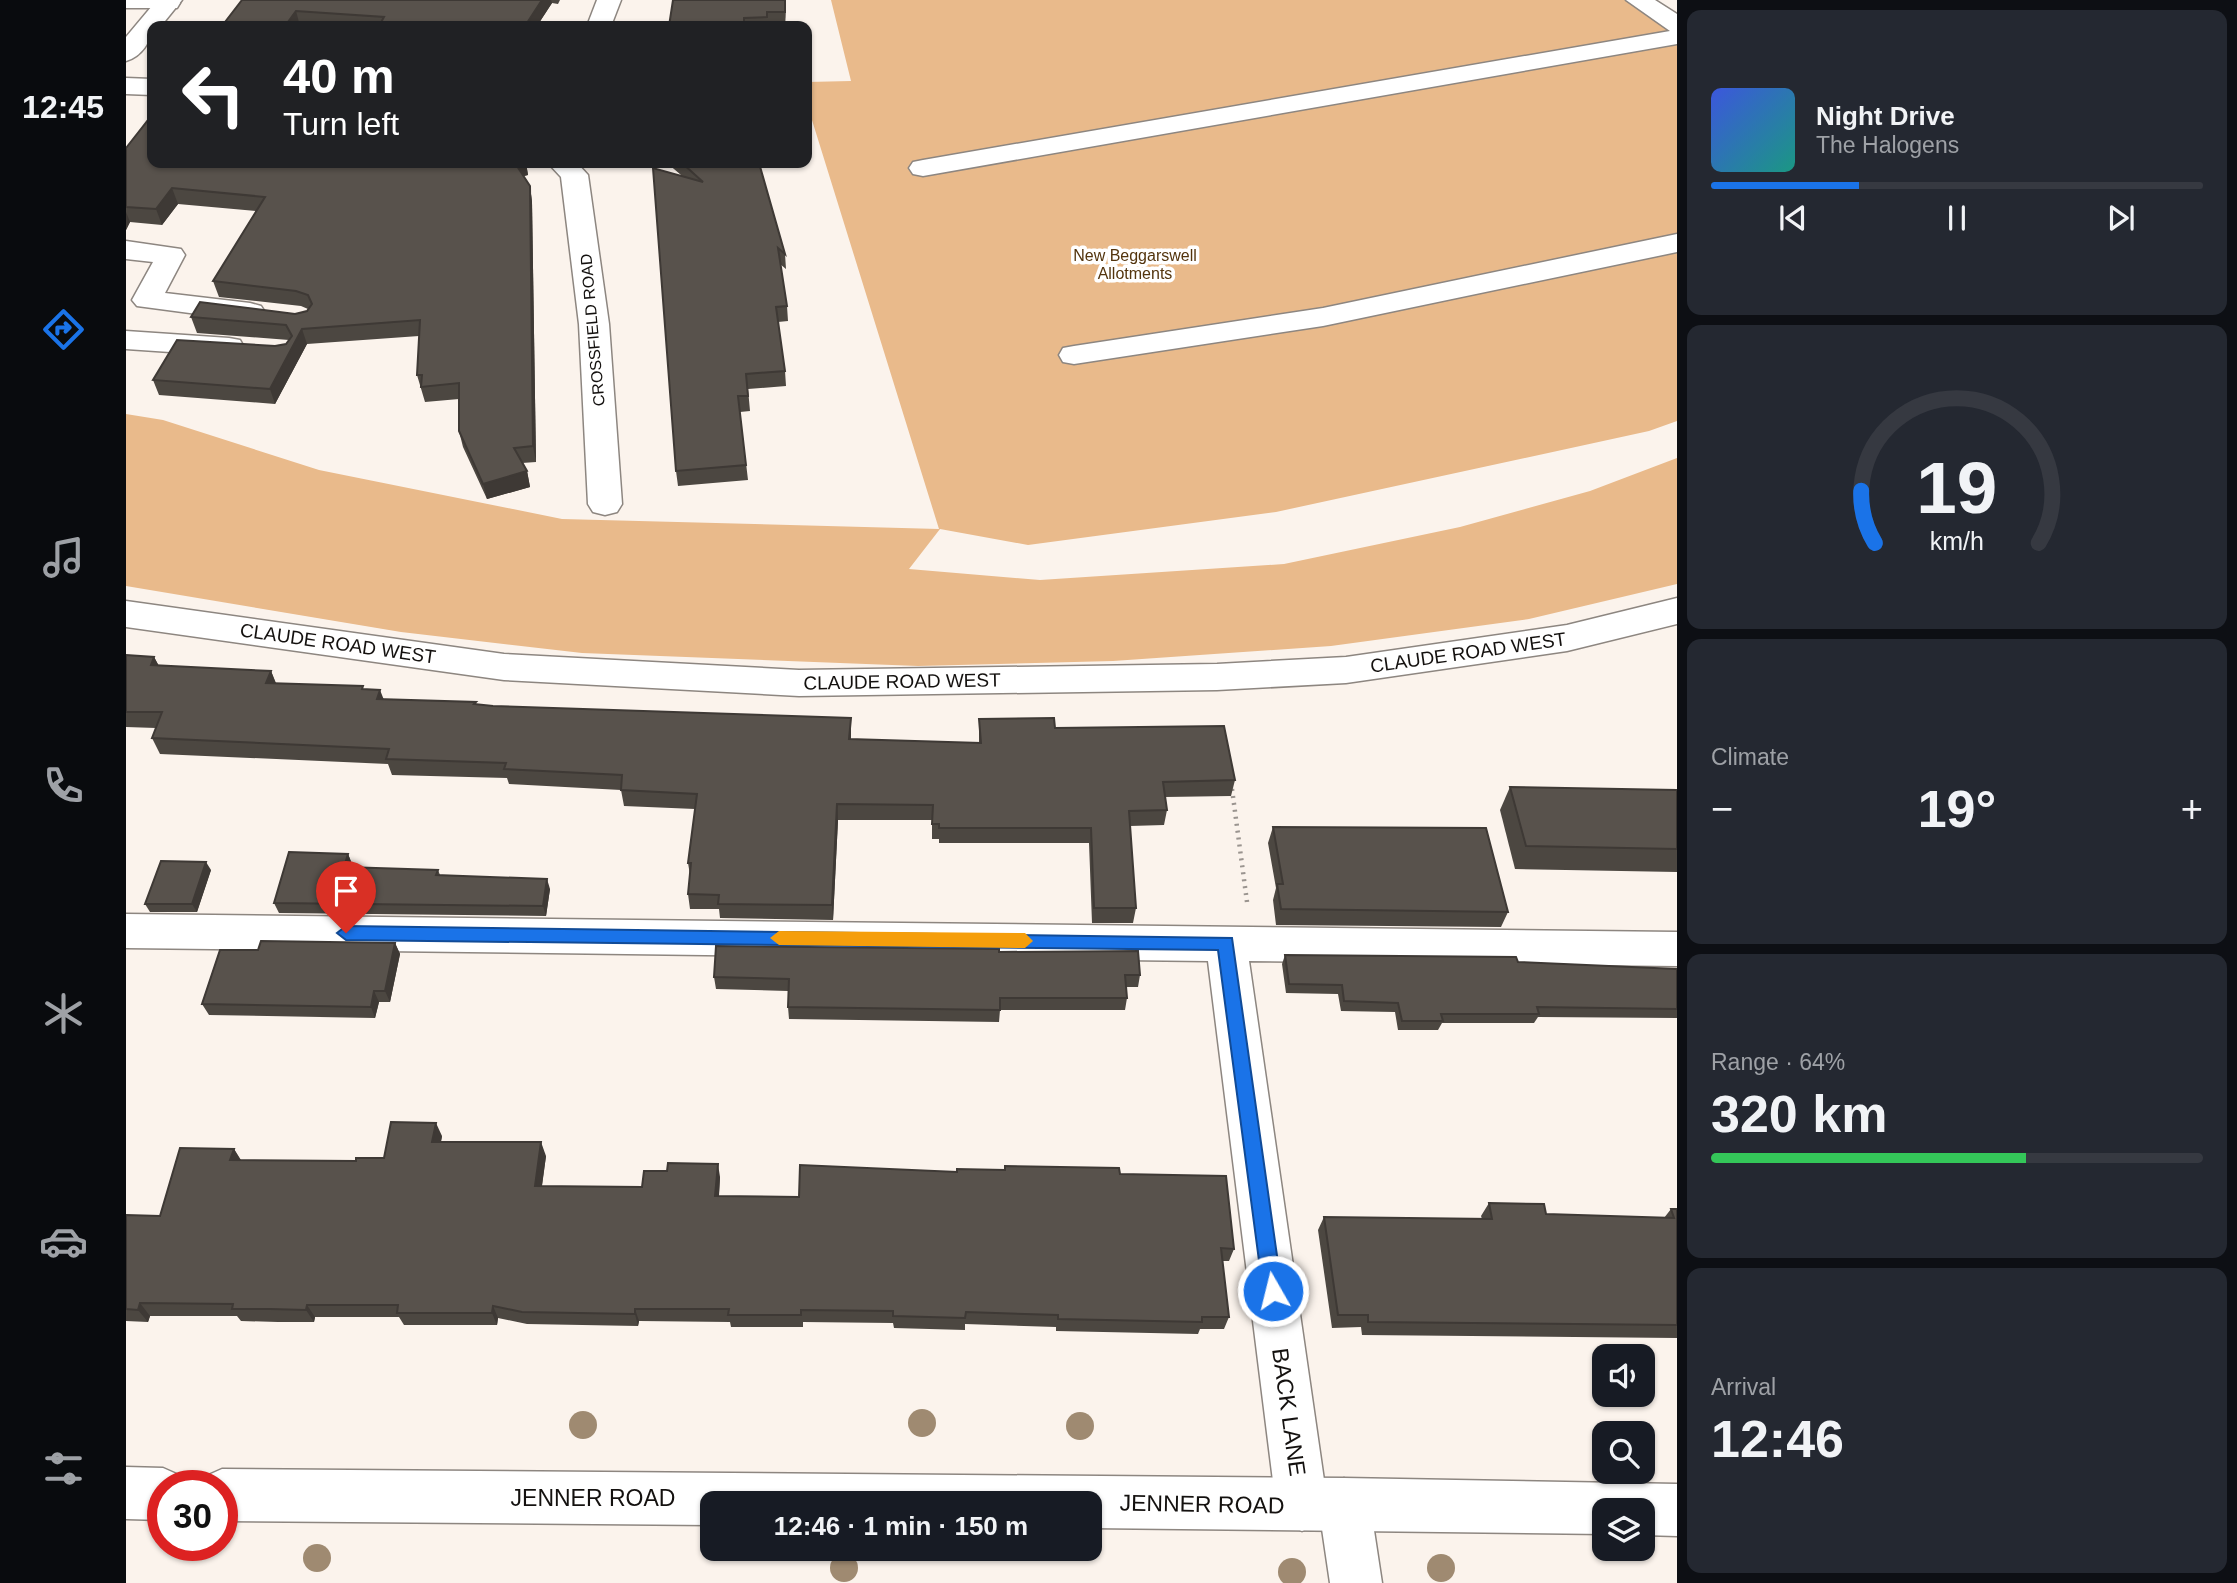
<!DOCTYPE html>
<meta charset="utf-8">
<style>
body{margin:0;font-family:Arial,sans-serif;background:#242831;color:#f1f3f6;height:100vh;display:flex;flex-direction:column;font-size:26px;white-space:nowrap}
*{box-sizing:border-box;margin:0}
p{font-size:23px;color:#9ea1a6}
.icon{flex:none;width:38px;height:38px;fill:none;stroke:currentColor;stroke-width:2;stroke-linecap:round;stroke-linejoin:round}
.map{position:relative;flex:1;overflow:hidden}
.sheet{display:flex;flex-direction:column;gap:10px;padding:10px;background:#0d0f14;width:560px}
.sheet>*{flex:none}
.top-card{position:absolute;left:21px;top:21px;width:665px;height:147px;border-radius:14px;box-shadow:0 2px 5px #0004;background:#202124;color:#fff;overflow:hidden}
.tools{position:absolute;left:1466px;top:1344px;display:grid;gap:14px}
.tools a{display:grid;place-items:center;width:63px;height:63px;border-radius:14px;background:#171b24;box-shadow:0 2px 5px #0004;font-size:35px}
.speed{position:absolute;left:21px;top:1470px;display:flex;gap:14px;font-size:35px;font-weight:700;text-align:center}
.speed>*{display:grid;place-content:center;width:91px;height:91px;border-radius:50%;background:#171b24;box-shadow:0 2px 5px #0004;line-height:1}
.speed .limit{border:10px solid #d22;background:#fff;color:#111}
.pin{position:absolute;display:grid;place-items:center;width:60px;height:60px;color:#fff;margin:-72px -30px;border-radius:50% 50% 50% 0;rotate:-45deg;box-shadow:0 0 7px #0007}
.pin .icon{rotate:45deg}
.me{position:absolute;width:77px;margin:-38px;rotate:352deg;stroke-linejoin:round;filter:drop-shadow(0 0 5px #0008)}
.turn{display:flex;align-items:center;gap:24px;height:147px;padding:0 21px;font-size:32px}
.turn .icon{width:91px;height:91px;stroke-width:2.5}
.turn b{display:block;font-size:49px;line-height:60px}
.big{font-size:52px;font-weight:700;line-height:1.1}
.sheet .widget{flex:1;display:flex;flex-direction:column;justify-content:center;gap:10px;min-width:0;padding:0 24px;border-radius:14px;background:#242831}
.sheet .dial{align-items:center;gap:0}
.dial svg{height:182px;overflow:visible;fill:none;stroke:#363941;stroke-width:7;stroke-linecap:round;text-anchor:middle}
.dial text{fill:#f1f3f6;stroke:none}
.song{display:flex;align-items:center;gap:21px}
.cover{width:84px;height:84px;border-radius:10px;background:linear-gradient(135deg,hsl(230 70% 55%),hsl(170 70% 35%))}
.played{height:7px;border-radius:4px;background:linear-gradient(90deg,#1a73e8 30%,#363941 30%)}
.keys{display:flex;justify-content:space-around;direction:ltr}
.heat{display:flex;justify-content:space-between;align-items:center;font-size:38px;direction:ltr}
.charge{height:10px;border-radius:5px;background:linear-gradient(90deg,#34c759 64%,#363941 0)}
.trip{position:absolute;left:574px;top:1491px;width:402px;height:70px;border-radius:14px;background:#171b24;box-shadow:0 2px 5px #0004;font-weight:700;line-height:70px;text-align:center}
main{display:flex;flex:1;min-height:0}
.tab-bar{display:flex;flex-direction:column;width:126px;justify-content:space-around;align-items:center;background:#090b0e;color:#9ea1a6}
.tab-bar .icon{width:49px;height:49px}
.tab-bar .selected{color:#1a73e8}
.tab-bar b{font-size:32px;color:#f1f3f6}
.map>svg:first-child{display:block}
.green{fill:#e9ba8b}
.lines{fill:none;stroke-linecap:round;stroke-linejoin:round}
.minor-casing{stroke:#8d8680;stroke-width:3}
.major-casing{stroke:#8d8680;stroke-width:3}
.path{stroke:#9a948f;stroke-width:4.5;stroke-dasharray:2 5;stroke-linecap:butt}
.minor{fill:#fff;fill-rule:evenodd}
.major{fill:#fff;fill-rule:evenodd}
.tree{fill:#9f8a71}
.wall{fill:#4c4741}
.shaded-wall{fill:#3e3935}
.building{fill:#58524c;stroke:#3e3935;stroke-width:2}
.route{fill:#1a73e8;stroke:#114b97;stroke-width:2}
.slow{fill:#f59e0b}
.labels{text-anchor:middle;stroke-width:7;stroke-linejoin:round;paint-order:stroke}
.far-park-label{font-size:16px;fill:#53340d;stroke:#fff}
.far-street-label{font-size:16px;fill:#14110f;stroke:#fff}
.street-label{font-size:19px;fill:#14110f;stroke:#fff}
.near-street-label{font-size:23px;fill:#14110f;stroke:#fff}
</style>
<main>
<nav class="tab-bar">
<b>12:45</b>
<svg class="icon selected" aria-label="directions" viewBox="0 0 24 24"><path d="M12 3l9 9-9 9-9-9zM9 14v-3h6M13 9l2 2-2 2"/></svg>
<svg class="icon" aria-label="music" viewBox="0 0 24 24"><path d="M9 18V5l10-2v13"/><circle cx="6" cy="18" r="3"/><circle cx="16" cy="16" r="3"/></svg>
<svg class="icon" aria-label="phone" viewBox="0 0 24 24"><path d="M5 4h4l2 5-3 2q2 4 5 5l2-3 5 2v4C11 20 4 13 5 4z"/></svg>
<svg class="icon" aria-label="climate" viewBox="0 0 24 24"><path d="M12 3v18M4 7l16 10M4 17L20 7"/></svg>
<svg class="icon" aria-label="car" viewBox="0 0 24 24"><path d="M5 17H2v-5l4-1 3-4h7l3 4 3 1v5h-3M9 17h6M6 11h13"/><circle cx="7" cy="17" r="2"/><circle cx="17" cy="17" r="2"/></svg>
<svg class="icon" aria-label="filters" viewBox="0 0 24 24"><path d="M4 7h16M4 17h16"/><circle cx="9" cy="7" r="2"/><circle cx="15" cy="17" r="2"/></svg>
</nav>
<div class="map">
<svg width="1551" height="1583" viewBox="0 0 1551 1583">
<rect width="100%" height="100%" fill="#fbf3ec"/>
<!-- green -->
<polygon class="green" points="705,0 1524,0 1551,17 1551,421 1523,431 1150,512 902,545 814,529 783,569 914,580 1158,564 1334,527 1464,491 1551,458 1551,584 1403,619 1205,646 987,661 792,666 456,653 275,632 0,586 0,414 37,420 193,470 436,519 813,529 681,104 681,82 725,81"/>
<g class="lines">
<defs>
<g id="minor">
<polygon points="0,0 52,0 54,3 51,8 0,8"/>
<polygon points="471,0 495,0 485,26 461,26"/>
<polygon points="1500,0 1529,0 1551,14 1551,44 797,176 787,174 783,168 787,162 797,160 1544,31"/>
<polygon points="0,78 26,79 26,95 0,94"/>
<polygon points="422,163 451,163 462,175 483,324 496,504 491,512 479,515 467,512 462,504 453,324 435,177"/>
<polygon points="1551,234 1551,252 1197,326 948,364 937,362 933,355 937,348 948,346 1197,308"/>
<polygon points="0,241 55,249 59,255 39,293 124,303 135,306 139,312 135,318 124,321 11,306 6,300 27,262 0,259"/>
<polygon points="0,331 103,338 114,340 118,347 114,354 103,356 0,349"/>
<polygon points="1551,598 1551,624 1441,651 1220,683 1091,690 673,696 378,680 0,627 0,601 378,654 673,670 1091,664 1220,657 1441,625"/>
<polygon points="0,914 1551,932 1551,966 1123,961 1199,1487 1218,1478 1236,1486 1244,1504 1256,1583 1204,1583 1195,1522 1176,1531 1158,1523 1150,1505 1082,961 0,948"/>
</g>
<g id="major">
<path d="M 31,0 L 56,0 L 35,26 L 26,26 C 26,41 15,57 0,61 L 0,37 Z"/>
<polygon points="0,1467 37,1468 55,1476 59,1486 37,1486 37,1520 0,1519"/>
<polygon points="96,1469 1218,1478 1551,1484 1551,1536 1517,1535 1517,1510 1479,1510 1479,1534 964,1528 964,1503 586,1503 586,1525 96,1521 96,1486 74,1486 78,1477"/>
</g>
</defs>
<!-- minor casing -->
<use href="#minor" class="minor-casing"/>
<!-- major casing -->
<use href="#major" class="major-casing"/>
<!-- path -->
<polyline class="path" points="1106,789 1121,902"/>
<!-- minor -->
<use href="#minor" class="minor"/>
<!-- major -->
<use href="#major" class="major"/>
</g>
<!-- trees -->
<g class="tree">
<circle cx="796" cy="1423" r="14"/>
<circle cx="457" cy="1425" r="14"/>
<circle cx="954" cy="1426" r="14"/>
<circle cx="191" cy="1558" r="14"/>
<circle cx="718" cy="1568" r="14"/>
<circle cx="1315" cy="1568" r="14"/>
<circle cx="1166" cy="1572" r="14"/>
</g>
<!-- wall -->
<g class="wall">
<polygon points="116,0 434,0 432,4 426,3 411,26 96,26"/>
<polygon points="660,0 659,26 543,26"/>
<polygon points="0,148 26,163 400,163 402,175 397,176 404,186 406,202 410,462 396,463 401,471 404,487 361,499 337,447 333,431 333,399 299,402 291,375 293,336 181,344 149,404 33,395 27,380 149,346 160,344 163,340 71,333 65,317 169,314 181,311 182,309 175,306 93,297 87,281 130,211 52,204 36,225 4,222 0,230"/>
<polygon points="541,163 633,163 659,254 660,269 654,264 661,306 662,321 652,322 659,371 660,386 622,389 624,411 614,412 622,480 552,486 550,471 555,175"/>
<polygon points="0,655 28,657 33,666 145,671 150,683 237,689 258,699 350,705 725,734 725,739 853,743 853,719 929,728 1109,780 1105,796 1039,797 1041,810 1038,825 1004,826 1010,908 1007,923 966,923 963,843 813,843 813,839 806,839 806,820 712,820 707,920 594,918 593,909 564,909 562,894 564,875 562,863 569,809 498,806 495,790 383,784 381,778 266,775 262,764 34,754 26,738 30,728 0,727"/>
<polygon points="1384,787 1551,790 1551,872 1389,869 1374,810"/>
<polygon points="1147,827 1382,912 1375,927 1150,925 1147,900 1150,888 1142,843"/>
<polygon points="222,854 226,864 225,867 312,870 314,875 424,889 420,916 153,913 148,903"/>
<polygon points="85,870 71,912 24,912 19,904"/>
<polygon points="269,943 274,954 264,1002 253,1002 249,1018 83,1015 76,1004 132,950"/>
<polygon points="873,952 1014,975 1012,987 1000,987 1001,998 999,1010 874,1010 873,1022 663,1019 662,1007 662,991 590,989 588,977"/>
<polygon points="1159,955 1392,962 1551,969 1551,1018 1412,1017 1408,1023 1316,1023 1312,1030 1272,1030 1269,1012 1215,1011 1212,994 1160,993 1156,964"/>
<polygon points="316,1136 315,1142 420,1156 416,1186 516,1187 594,1177 593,1196 673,1197 831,1172 994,1174 1108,1249 1103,1261 1096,1261 1103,1317 1098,1329 1074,1329 1072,1334 930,1331 930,1327 839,1324 839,1330 768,1328 767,1323 677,1322 677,1327 605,1327 604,1322 513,1321 512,1326 401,1324 372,1318 371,1325 278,1325 273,1317 189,1317 188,1322 152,1322 115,1321 111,1316 24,1316 22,1322 0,1321 0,1215 34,1216 108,1149 115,1160 230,1161 258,1158"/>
<polygon points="1363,1203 1420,1214 1538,1218 1545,1209 1551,1209 1551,1338 1236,1335 1235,1327 1206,1328 1192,1230 1198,1217 1356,1219 1355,1216"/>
</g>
<!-- shaded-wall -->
<g class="shaded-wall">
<polygon points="416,0 425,0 426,3 411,26 399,26"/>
<polygon points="659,0 660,0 659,26"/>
<polygon points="170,11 174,26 159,26"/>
<polygon points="389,163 400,163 402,175 391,178"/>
<polygon points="404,186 406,202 410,462 407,446"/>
<polygon points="46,188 52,204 36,225 30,209"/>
<polygon points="0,212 4,222 0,230"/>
<polygon points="176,329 181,344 149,404 144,389"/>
<polygon points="401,471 404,487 361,499 357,484"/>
<polygon points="28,657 36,672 25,665"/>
<polygon points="145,671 151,687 140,683"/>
<polygon points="254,690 260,705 251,699"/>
<polygon points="725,718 725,734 723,755 723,739"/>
<polygon points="711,804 712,820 707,920 706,905"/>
<polygon points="222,854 226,864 222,878 218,867"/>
<polygon points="80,862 85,870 71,912 66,904"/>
<polygon points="421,879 424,889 420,916 417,906"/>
<polygon points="269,943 274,954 264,1002 259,991"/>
<polygon points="248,991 253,1002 249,1018 245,1007"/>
<polygon points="310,1123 316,1136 312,1156 306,1142"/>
<polygon points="415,1142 420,1156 414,1199 409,1186"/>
<polygon points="108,1149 116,1163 104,1160"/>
<polygon points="592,1164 594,1177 592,1210 589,1196"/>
<polygon points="14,1303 24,1316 22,1322 12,1310"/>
<polygon points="181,1305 189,1317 188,1322 180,1310"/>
<polygon points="367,1306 372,1318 371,1325 366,1313"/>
<polygon points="509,1309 513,1321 512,1326 509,1314"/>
</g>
<!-- building -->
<g class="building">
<polygon points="116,0 416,0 399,26 253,26 258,17 170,11 159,26 96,26"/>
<polygon points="547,0 659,0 659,12 641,12 641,17 618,18 618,26 543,26"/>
<polygon points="26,115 26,163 389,163 404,186 407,446 388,448 401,471 357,484 333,431 333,383 295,387 296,375 291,375 294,320 176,329 144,389 27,380 51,340 149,346 160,344 166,336 160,325 65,317 74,302 169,314 181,311 186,304 182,295 170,291 87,281 139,197 46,188 30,209 0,207 0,148"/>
<polygon points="556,163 633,163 659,254 652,248 661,306 650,307 659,371 620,374 622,396 612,396 620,465 550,471 527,168 577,182"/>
<polygon points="0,655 28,657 25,665 145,671 140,683 237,686 236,689 254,690 251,699 350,702 348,704 367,706 725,718 723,739 855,743 853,719 928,718 929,728 1098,726 1109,780 1037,782 1041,810 1003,811 1010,908 968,908 965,828 813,828 813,824 806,824 807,805 711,804 706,905 592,904 593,895 562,894 565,863 562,863 571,794 495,790 496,775 378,769 380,763 260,759 263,749 26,738 36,712 0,712"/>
<polygon points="1384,787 1551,790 1551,849 1400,846"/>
<polygon points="1147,827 1360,828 1382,912 1155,909 1151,884 1157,884"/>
<polygon points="163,852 222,854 218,867 312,870 310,875 421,879 417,906 148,903"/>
<polygon points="35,861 80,862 66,904 19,904"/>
<polygon points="135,941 269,943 259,991 248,991 245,1007 76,1004 94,950 132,950"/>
<polygon points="590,946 873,949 873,952 1012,951 1014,975 999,975 1001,998 874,998 874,1010 662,1007 663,979 588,977"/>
<polygon points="1159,955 1390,957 1392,962 1551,969 1551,1009 1411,1007 1413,1014 1315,1014 1317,1021 1276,1021 1272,1003 1218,1001 1216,985 1163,984"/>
<polygon points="265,1122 310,1123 306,1142 415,1142 409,1186 516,1187 518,1171 541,1171 542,1163 592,1164 589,1196 673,1197 674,1165 831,1172 831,1169 879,1170 879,1166 993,1168 994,1174 1100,1176 1108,1249 1095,1248 1103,1317 1076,1317 1076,1322 932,1319 932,1315 840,1312 839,1318 767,1316 767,1311 675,1310 675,1315 602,1315 603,1309 509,1309 509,1314 396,1312 367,1306 366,1313 271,1313 272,1305 181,1305 180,1310 144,1309 106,1309 107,1304 14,1303 12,1310 0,1309 0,1215 34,1216 54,1148 108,1149 104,1160 230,1161 230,1158 258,1158"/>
<polygon points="1363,1203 1418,1204 1420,1214 1548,1218 1545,1209 1551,1209 1551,1325 1242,1322 1242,1315 1212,1315 1198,1217 1366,1219"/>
</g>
<!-- route -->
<polygon class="route" points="220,926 1106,938 1156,1291 1154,1298 1147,1301 1140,1298 1137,1291 1092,950 220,940 211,933"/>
<!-- slow -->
<polygon class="slow" points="653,931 899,933 907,941 899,948 653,945 644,938"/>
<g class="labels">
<!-- far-park labels -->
<g class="far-park-label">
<text x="1009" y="261">New Beggarswell<tspan x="1009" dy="18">Allotments</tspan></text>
</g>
<!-- far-street labels -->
<g class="far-street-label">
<text transform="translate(466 330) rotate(-95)" y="6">CROSSFIELD ROAD</text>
</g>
<!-- street labels -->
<g class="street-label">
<text transform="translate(212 643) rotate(8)" y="7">CLAUDE ROAD WEST</text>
<text transform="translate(1342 652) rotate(-8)" y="7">CLAUDE ROAD WEST</text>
<text transform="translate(776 681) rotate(-1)" y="7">CLAUDE ROAD WEST</text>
</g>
<!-- near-street labels -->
<g class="near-street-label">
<text transform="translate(1163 1412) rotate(82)" y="8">BACK LANE</text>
<text x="467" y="1506">JENNER ROAD</text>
<text transform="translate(1076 1504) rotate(1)" y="8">JENNER ROAD</text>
</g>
</g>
</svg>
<div class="tools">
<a><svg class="icon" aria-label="sound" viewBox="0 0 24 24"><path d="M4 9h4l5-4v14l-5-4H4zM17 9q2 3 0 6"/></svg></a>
<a><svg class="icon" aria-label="search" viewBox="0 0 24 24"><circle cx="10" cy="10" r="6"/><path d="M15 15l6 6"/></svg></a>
<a><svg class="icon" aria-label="layers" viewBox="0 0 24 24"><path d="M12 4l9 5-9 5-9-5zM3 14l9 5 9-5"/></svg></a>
</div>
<div class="speed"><div class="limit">30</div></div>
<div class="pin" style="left:220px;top:933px;background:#d93025"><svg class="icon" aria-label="arrive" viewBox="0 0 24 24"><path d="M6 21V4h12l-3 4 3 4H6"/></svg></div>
<svg class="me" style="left:1147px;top:1291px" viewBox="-20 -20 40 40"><circle r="17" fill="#1a73e8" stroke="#fff" stroke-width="3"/><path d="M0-11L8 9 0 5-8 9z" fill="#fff"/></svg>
<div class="trip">12:46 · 1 min · 150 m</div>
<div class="top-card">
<div class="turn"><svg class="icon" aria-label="left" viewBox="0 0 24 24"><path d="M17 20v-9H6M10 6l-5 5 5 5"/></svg><div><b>40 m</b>Turn left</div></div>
</div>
</div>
<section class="sheet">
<div class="widget">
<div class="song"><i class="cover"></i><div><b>Night Drive</b><p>The Halogens</p></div></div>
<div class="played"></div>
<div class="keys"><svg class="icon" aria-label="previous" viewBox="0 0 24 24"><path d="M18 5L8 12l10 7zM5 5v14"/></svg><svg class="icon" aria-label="pause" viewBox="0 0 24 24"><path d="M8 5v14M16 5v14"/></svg><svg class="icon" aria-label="next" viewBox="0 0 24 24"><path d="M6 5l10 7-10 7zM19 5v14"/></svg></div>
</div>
<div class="widget dial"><svg viewBox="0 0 100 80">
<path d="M14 69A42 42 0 1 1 86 69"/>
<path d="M14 69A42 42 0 0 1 8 46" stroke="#1a73e8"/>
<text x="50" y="56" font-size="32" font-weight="700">19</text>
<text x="50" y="72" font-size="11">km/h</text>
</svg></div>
<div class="widget"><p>Climate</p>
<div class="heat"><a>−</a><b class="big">19°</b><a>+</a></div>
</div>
<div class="widget"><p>Range · 64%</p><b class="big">320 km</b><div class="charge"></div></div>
<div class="widget"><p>Arrival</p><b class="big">12:46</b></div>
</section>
</main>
